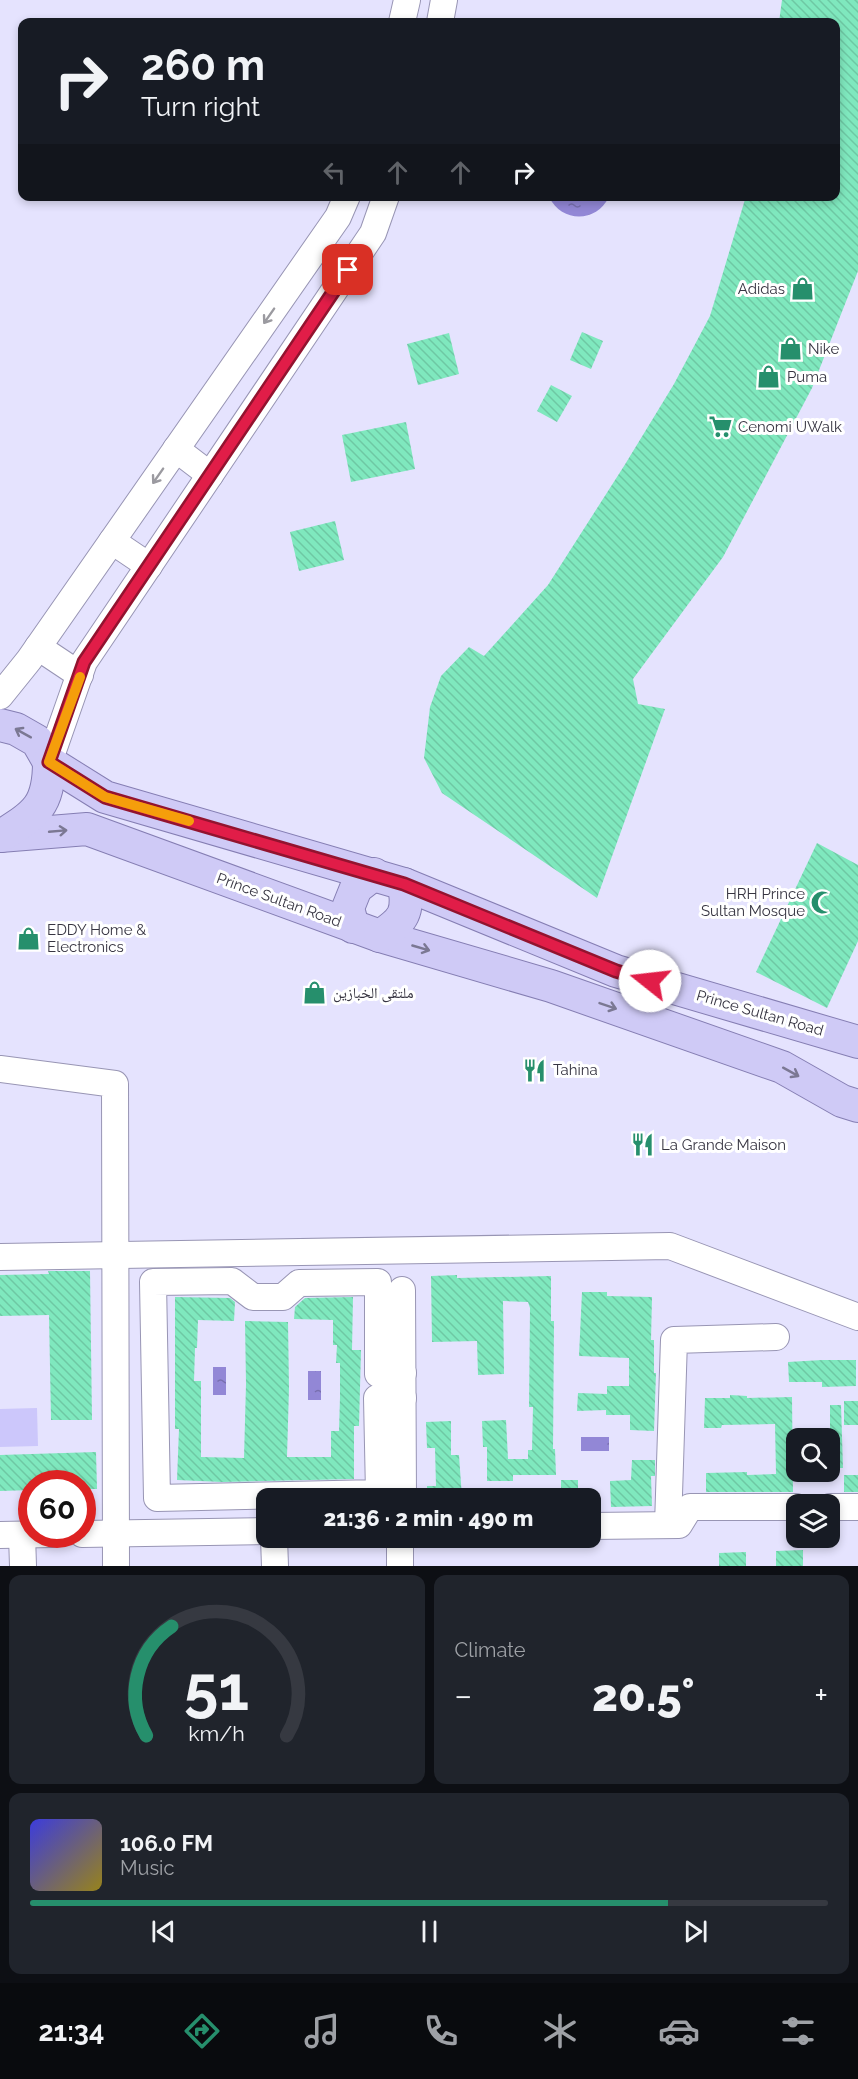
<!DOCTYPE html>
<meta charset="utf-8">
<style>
body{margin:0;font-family:Raleway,"Noto Naskh Arabic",sans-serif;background:#20242c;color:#f1f3f6;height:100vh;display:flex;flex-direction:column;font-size:22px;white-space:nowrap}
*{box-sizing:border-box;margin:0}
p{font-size:20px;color:#9ea1a6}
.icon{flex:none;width:33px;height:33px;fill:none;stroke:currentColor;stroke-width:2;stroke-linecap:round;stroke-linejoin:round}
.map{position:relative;height:1566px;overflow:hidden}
.sheet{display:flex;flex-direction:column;gap:9px;padding:9px;background:#0d0f14;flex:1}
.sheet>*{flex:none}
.guide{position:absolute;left:18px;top:18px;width:822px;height:183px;border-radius:12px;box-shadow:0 3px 9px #0003;background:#171b24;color:#f1f3f6;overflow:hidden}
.fabs{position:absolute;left:786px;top:1428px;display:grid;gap:12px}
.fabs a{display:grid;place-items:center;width:54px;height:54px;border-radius:12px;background:#171b24;box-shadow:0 3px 9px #0003;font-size:30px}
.speed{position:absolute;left:18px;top:1470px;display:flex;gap:12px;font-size:30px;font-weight:700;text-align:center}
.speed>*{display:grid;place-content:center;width:78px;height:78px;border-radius:50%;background:#171b24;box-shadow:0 3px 9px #0003;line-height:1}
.speed .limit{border:9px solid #d22;background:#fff;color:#111}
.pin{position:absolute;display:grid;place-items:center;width:51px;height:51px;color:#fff;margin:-26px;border-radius:12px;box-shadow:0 3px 9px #0006}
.me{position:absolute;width:66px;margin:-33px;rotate:286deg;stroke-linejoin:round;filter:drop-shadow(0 0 4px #0008)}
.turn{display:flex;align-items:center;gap:21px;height:126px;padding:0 24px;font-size:27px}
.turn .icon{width:78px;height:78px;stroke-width:2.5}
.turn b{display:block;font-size:42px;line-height:51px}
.lanes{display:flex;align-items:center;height:57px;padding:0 24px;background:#0003;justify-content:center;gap:30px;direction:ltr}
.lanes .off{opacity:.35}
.big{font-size:45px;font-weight:800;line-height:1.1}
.sheet .widget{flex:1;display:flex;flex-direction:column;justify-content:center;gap:9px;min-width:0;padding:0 21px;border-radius:12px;background:#20242c}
.sheet .dial{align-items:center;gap:0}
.dial svg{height:156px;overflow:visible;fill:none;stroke:#363941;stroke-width:7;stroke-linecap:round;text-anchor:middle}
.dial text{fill:#f1f3f6;stroke:none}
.song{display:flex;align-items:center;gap:18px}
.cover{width:72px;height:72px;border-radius:9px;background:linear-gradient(135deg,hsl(240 70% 55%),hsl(50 70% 35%))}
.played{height:6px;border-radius:3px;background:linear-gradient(90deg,#268f6c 80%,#363941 80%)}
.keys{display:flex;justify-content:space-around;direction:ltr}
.heat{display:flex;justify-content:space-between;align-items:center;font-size:33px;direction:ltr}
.sheet .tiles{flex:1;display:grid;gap:9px;grid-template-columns:1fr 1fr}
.widget:last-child{grid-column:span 2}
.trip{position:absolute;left:256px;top:1488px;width:345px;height:60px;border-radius:12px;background:#171b24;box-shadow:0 3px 9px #0003;font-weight:800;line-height:60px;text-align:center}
.dock{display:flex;height:96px;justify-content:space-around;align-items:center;background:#090b0e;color:#9ea1a6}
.dock .icon{width:42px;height:42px}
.dock .active{color:#268f6c}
.dock b{font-size:27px;color:#f1f3f6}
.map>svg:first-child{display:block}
.pitch{fill:#ccc7fb}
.water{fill:url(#water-ripples)}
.building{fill:url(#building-back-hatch)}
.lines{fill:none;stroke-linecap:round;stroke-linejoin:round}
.minor-casing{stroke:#9895b4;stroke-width:28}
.major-casing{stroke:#857eb3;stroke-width:34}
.minor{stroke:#fff;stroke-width:26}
.major{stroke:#cfcaf6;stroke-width:32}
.oneway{stroke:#9b9aa0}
.oneway2{stroke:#7b7893}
.route-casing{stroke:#92132f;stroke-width:15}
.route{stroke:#e11d48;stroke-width:10}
.slow{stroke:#f59e0b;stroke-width:10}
.labels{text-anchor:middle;stroke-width:6;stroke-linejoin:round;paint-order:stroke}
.poi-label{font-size:15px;fill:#373542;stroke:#fff;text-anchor:start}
.street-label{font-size:15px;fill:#373542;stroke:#fff}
</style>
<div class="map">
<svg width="858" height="1566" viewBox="0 0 858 1566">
<defs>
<pattern id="water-ripples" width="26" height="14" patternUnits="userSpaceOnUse" patternTransform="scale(1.5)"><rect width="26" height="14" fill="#9287d6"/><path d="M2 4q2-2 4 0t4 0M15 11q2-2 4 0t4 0" fill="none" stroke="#786faf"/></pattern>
<pattern id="building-back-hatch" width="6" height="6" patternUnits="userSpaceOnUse" patternTransform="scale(1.5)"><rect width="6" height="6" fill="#7fe8be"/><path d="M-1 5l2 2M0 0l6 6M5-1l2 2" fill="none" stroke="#6ec8a4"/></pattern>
</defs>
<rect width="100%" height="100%" fill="#e5e3fe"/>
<!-- pitch -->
<polygon class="pitch" points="37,1408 38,1446 0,1447 0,1409"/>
<!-- water -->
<g class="water">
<path d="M 549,197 L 609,197 C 596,223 562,223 549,197 Z"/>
<rect x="213" y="1367" width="13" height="28"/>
<rect x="308" y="1371" width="13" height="29"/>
<rect x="581" y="1437" width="28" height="14"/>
</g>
<!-- building -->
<g class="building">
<polygon points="782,0 858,0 858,271 812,388 723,557 633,679 638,704 665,709 597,898 442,793 424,758 430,707 441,676 469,647 484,656 548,585 624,466 674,384 710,316 746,196 836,196 836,22 779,22"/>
<polygon points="582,332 603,341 591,369 570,360"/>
<polygon points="449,333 459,374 418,385 407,344"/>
<polygon points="551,385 572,396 557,422 537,411"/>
<polygon points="406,422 415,469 351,482 342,435"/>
<polygon points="335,521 344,560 299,571 290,532"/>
<polygon points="817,843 858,865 858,941 827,1008 756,972"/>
<polygon points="48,1271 90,1271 92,1420 51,1420 49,1315 0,1316 0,1275 49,1274"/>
<polygon points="457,1275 457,1278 551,1276 551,1321 554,1321 553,1449 555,1449 556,1475 513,1475 513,1481 487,1481 487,1447 483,1447 482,1421 506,1420 508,1459 528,1459 528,1450 532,1450 533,1407 529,1407 530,1308 528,1302 503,1301 504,1374 478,1375 477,1341 432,1342 431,1276"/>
<polygon points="582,1292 607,1292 607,1296 652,1297 651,1340 654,1340 654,1373 656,1373 654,1431 630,1430 630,1415 606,1415 606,1410 577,1411 578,1393 607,1394 607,1386 629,1386 629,1358 579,1356"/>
<polygon points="175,1297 230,1298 235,1302 234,1321 198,1320 197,1348 195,1348 194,1381 201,1381 201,1457 244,1458 246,1384 245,1321 288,1322 289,1388 287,1457 331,1457 331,1431 339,1431 340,1397 340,1363 336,1363 337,1345 333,1345 333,1320 294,1319 295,1307 305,1298 353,1297 352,1350 361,1350 359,1426 354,1426 354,1479 222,1482 177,1480 179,1429 175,1429"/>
<polygon points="822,1360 856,1360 856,1386 822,1387 822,1382 789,1382 788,1362"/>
<polygon points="730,1395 747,1396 747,1398 792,1397 793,1492 706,1492 706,1473 747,1472 747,1475 776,1474 775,1424 722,1425 721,1428 704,1428 705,1398 730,1398"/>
<rect x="844" y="1401" width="14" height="24"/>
<polygon points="830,1405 841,1405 843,1468 830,1468"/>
<polygon points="451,1421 451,1455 459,1455 462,1498 427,1498 427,1486 436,1486 435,1448 427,1448 426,1422"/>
<polygon points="96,1452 97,1489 82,1489 82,1484 32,1484 32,1490 0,1491 0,1455"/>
<polygon points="632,1460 655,1460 655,1476 651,1476 652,1506 611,1507 610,1481 631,1480"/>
<rect x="844" y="1475" width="14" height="17"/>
<rect x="561" y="1480" width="17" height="18"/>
<polygon points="803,1550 803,1566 776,1566 776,1551"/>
<polygon points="746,1552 746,1566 719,1566 719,1553"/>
</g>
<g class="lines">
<defs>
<g id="minor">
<polyline points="402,22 407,0"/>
<polyline points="440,22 444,0"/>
<polyline points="176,449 210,475"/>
<polyline points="112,541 149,566"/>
<polyline points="38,647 80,675"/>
<polyline points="0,696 29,660 338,217 347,196"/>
<polyline points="49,762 84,662 373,233 386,196"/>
<polyline points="0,1069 115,1084 116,1566"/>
<polyline points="0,1257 670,1246 858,1317"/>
<polyline points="402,1290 403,1498"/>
<polyline points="403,1373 378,1374 378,1282 299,1283 283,1297 253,1297 232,1281 153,1282 157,1498 379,1493 377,1398 403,1398"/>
<polyline points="830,1507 858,1507"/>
<polyline points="668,1525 674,1340 776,1337"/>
<polyline points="591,1526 679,1525 690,1507 796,1507"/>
<polyline points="82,1534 267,1531"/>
<polyline points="0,1535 52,1534"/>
<polyline points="22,1535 23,1566"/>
<polyline points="274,1538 275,1566"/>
<polyline points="400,1538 400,1566"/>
</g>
<g id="major">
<polyline points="0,725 16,729 37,741 49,762 105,797 404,884 616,971 858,1042"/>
<polyline points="0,836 87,829 380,936 551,986 782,1067 842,1101 858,1106"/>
<path d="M 1,836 C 36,814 49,806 49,762"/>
<polyline points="353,927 348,908 356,888 374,874"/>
<path d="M 380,936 C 404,920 409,913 404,884"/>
</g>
</defs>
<!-- minor casing -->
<use href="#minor" class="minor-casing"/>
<!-- major casing -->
<use href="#major" class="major-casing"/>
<!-- minor -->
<use href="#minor" class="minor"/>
<!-- major -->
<use href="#major" class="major"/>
</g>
<!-- one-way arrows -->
<defs><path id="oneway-shaft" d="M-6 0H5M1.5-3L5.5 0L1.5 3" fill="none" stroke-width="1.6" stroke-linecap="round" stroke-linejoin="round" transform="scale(1.5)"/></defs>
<g class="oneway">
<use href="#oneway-shaft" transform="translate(269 316) rotate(125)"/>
<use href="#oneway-shaft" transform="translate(158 476) rotate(125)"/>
</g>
<g class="oneway2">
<use href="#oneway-shaft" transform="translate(23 733) rotate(-151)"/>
<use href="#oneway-shaft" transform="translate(58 831) rotate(-5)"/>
<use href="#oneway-shaft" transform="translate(421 948) rotate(16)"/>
<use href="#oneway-shaft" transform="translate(608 1006) rotate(19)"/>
<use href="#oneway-shaft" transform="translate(791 1072) rotate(29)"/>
</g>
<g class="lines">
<defs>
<polyline id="route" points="348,270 84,662 49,762 105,797 404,884 616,971 650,981"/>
</defs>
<!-- route casing -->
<use href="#route" class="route-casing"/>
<!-- route -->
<use href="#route" class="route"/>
<!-- slow -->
<polyline class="slow" points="80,677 49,762 105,797 189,821"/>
</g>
<!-- icons -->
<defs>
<symbol id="shop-bare" viewBox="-9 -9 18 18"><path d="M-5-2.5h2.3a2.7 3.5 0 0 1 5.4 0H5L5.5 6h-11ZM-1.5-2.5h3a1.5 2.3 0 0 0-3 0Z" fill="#268f6c" stroke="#fff" stroke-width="2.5" paint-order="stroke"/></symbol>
<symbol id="supermarket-bare" viewBox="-9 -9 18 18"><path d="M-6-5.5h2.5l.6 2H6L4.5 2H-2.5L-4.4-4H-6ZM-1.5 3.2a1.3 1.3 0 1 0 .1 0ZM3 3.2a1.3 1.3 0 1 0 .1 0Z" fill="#268f6c" stroke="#fff" stroke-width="2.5" paint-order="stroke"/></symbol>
<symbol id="mosque-bare" viewBox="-9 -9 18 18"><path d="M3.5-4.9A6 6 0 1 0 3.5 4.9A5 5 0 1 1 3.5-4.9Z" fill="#268f6c" stroke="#fff" stroke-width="2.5" paint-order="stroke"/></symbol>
<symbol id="restaurant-bare" viewBox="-9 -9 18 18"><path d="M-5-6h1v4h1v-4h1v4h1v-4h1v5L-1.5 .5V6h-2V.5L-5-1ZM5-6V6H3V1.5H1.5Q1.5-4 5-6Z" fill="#268f6c" stroke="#fff" stroke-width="2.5" paint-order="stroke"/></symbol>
</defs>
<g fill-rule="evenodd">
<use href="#shop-bare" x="786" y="272" width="33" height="33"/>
<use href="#shop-bare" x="774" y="332" width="33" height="33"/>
<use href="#shop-bare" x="752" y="360" width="33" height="33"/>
<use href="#supermarket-bare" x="704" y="410" width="33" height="33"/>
<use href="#mosque-bare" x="806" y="886" width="33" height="33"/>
<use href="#shop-bare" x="12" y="922" width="33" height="33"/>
<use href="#shop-bare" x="298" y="976" width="33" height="33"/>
<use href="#restaurant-bare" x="518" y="1054" width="33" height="33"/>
<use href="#restaurant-bare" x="626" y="1128" width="33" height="33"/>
</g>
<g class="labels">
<!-- poi labels -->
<g class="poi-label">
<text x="785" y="294" text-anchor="end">Adidas</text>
<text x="808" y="354">Nike</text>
<text x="787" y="382">Puma</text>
<text x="738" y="432">Cenomi UWalk</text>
<text x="805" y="899" text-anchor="end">HRH Prince<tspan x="805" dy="17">Sultan Mosque</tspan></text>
<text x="47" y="935">EDDY Home &amp;<tspan x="47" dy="17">Electronics</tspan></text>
<text x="333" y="998">ملتقى الخبازين</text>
<text x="553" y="1075">Tahina</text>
<text x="661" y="1150">La Grande Maison</text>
</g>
<!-- street labels -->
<g class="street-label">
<text transform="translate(279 900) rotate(20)" y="5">Prince Sultan Road</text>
<text transform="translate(760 1013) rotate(16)" y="5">Prince Sultan Road</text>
</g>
</g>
</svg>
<div class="fabs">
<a><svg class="icon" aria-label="search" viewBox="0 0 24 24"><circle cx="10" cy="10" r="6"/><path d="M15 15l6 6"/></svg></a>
<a><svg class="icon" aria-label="layers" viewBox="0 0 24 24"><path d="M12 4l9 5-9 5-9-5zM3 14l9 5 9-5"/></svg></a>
</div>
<div class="speed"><div class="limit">60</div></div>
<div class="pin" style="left:348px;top:270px;background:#d93025"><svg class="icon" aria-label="arrive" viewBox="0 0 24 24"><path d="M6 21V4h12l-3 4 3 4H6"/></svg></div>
<svg class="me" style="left:650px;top:981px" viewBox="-20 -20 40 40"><circle r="19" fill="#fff"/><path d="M0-13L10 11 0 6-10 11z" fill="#e11d48"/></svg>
<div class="trip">21:36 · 2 min · 490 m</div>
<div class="guide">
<div class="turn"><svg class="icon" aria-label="right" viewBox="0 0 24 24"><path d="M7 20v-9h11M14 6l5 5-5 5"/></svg><div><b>260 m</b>Turn right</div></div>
<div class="lanes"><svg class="icon off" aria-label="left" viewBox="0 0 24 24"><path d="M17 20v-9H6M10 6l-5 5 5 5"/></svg><svg class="icon off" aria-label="ahead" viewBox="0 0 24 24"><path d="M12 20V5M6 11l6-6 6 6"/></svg><svg class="icon off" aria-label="ahead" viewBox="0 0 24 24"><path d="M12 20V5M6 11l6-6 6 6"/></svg><svg class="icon" aria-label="right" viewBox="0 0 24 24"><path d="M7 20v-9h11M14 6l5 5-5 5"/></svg></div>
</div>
</div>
<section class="sheet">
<div class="tiles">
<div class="widget dial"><svg viewBox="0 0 100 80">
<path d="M14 69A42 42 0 1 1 86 69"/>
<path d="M14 69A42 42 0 0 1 27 13" stroke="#268f6c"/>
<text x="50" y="56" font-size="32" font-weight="700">51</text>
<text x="50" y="72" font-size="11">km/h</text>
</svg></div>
<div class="widget"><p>Climate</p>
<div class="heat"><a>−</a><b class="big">20.5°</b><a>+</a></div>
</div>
<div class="widget">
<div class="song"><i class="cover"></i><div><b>106.0 FM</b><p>Music</p></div></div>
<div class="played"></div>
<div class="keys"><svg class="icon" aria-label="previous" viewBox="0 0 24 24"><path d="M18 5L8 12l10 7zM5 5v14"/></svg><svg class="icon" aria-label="pause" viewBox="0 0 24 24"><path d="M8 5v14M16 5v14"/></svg><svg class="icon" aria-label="next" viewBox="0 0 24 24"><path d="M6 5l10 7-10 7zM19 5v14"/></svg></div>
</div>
</div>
</section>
<nav class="dock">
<b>21:34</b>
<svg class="icon active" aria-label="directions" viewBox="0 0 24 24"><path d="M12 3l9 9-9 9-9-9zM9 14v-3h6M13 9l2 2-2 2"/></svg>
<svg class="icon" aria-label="music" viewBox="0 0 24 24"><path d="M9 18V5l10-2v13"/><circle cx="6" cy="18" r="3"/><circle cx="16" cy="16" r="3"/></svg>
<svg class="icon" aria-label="phone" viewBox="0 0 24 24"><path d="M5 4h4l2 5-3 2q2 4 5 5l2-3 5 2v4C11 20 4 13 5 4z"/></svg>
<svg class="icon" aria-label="climate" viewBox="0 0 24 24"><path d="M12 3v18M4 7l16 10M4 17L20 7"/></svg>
<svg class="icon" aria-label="car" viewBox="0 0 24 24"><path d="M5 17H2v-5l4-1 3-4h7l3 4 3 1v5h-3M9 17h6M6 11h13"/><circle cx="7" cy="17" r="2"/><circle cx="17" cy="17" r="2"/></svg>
<svg class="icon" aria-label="filters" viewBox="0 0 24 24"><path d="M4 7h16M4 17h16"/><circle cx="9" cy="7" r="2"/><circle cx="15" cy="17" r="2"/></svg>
</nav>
